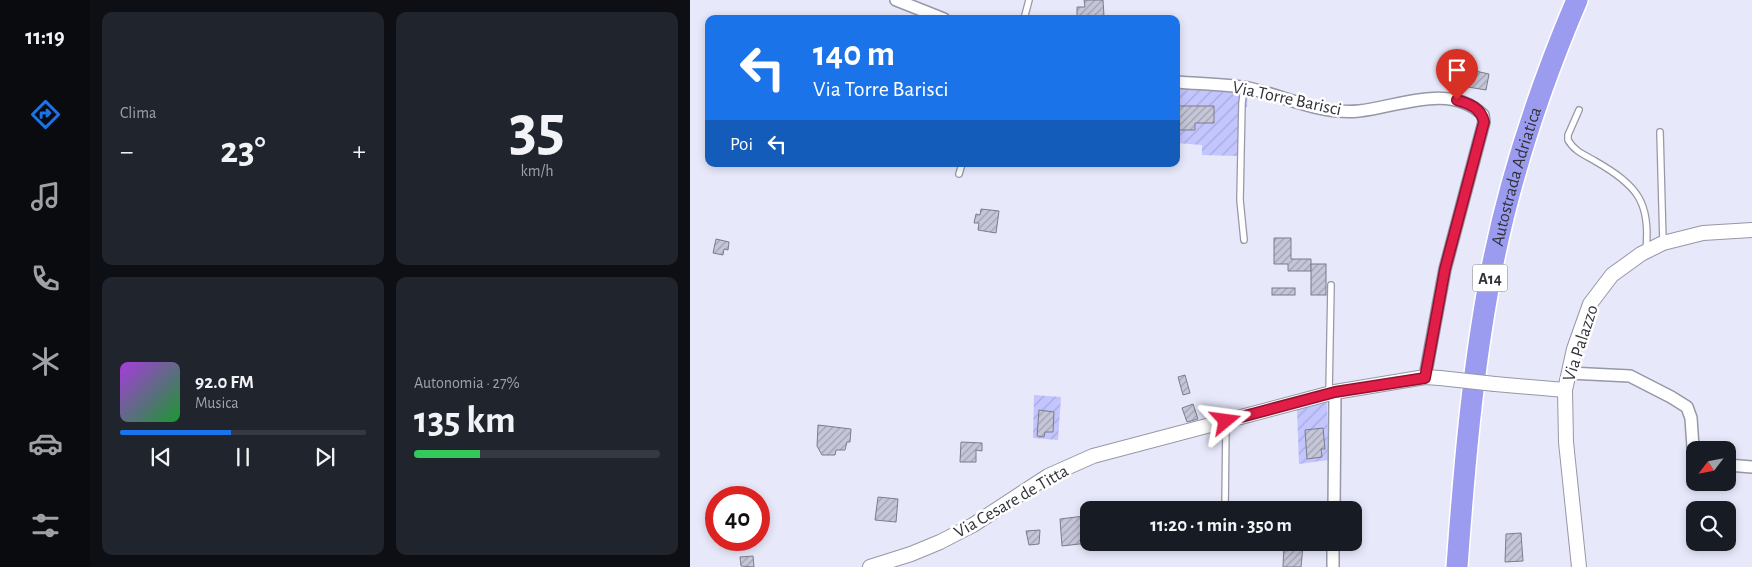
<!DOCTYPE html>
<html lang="it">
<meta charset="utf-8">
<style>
body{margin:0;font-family:"Alegreya Sans",sans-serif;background:#20242c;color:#f1f3f6;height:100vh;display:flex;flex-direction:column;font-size:19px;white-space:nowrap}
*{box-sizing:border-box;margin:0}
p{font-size:16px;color:#9ea1a6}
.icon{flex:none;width:28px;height:28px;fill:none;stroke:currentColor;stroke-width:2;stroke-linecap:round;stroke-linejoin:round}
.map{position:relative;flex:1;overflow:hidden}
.sheet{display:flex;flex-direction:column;gap:12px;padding:12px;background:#0d0f14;width:600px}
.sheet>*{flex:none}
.guide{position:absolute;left:15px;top:15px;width:475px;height:152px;border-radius:10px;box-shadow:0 2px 8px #0003;background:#1a73e8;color:#fff;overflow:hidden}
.needle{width:32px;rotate:238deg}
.tools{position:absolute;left:996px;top:441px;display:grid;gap:10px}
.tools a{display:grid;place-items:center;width:50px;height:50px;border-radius:10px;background:#171b24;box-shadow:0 2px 8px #0003;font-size:25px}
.speed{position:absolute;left:15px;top:486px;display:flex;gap:10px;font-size:25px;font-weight:700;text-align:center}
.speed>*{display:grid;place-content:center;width:65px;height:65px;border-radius:50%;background:#171b24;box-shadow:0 2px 8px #0003;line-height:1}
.speed .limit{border:8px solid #d22;background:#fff;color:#111}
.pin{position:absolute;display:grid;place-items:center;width:42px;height:42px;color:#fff;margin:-51px -21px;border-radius:50% 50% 50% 0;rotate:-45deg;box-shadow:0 0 5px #0007}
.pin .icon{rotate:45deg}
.me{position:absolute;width:55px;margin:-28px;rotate:74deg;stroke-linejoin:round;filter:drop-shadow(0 0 4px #0008)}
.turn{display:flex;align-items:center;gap:18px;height:105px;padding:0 25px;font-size:22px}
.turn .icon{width:65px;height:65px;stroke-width:2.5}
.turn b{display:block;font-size:35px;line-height:42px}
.then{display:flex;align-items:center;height:48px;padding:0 25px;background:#0003;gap:10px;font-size:19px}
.big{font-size:38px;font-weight:700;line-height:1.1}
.sheet .widget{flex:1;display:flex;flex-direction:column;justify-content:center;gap:8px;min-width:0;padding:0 18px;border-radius:10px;background:#20242c}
.sheet .dial{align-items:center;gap:0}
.dial b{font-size:65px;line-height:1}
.song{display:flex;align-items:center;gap:15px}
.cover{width:60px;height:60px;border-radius:8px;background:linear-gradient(135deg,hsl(280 70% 55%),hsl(130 70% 35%))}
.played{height:5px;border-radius:2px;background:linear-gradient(90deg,#1a73e8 45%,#363941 45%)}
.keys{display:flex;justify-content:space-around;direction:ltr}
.heat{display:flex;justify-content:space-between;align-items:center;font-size:28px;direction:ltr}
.charge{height:8px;border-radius:4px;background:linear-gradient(90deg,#34c759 27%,#363941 0)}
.sheet .tiles{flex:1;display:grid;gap:12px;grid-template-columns:repeat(2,1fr)}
.trip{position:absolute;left:390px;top:501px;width:282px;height:50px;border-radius:10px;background:#171b24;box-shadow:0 2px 8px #0003;font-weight:700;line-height:50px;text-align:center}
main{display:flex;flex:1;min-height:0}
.dock{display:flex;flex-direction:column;width:90px;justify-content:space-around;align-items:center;background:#090b0e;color:#9ea1a6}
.dock .icon{width:35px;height:35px}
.dock .on{color:#1a73e8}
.dock b{font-size:22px;color:#f1f3f6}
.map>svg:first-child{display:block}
.garden{fill:url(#garden-furrows)}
.building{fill:url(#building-hatch);stroke:#7b7c8c}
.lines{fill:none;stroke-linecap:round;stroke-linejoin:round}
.service-casing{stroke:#9697a7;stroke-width:8}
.minor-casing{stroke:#9697a7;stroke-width:14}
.tertiary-casing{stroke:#9697a7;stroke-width:16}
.motorway-casing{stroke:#fff;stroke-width:24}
.service{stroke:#fff;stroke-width:5.5}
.minor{stroke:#fff;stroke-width:11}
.tertiary{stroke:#fff;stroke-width:14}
.motorway{stroke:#9b9bef;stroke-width:21}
.tertiary-bridge-casing{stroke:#9697a7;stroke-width:16;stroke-linecap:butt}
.tertiary-bridge{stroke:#fff;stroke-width:14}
.route-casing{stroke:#92132f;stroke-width:12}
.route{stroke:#e11d48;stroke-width:9}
.labels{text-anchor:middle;stroke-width:5;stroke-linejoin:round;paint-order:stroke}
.shield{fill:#fff;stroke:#6f7074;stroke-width:1}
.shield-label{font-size:16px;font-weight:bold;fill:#313239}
.street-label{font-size:18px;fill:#313239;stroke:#fff}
</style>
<main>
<nav class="dock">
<b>11:19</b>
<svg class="icon on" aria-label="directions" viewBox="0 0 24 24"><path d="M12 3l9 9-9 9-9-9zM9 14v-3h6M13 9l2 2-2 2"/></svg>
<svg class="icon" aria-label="music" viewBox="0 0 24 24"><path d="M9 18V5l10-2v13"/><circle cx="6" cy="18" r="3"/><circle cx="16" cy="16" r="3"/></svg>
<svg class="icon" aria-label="phone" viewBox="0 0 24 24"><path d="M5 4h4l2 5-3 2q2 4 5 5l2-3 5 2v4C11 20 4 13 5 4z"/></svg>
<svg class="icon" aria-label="climate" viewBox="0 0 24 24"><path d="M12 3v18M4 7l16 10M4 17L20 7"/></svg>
<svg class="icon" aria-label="car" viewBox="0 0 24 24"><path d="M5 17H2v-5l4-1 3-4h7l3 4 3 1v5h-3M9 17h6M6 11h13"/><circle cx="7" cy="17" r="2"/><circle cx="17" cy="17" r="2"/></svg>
<svg class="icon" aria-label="filters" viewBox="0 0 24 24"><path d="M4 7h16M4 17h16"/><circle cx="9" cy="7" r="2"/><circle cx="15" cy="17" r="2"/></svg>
</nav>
<section class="sheet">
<div class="tiles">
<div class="widget"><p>Clima</p>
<div class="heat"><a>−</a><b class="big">23°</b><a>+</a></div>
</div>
<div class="widget dial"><b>35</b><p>km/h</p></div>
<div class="widget">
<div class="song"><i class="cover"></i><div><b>92.0 FM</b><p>Musica</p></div></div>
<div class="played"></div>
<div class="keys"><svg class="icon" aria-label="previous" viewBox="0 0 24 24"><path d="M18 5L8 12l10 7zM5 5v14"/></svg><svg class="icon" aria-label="pause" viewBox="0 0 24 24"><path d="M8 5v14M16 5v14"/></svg><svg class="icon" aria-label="next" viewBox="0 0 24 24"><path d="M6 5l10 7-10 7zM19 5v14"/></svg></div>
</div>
<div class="widget"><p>Autonomia · 27%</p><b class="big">135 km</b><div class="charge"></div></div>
</div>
</section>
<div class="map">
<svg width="1062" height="567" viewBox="0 0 1062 567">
<defs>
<pattern id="garden-furrows" width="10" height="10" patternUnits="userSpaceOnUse" patternTransform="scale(1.25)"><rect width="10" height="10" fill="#c3c5fe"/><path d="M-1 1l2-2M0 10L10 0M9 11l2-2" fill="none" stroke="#a8aada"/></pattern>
<pattern id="building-hatch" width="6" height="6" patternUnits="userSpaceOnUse" patternTransform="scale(1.25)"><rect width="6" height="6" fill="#c5c6d8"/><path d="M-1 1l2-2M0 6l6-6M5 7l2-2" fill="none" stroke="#a1a1b0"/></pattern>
</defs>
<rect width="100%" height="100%" fill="#e7e8fa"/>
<!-- garden -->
<g class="garden">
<polygon points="486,85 558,91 557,107 550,107 548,156 512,155 512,145 486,143"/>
<polygon points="344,395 371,397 368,440 343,438"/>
<polygon points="637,402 638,460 609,464 607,410"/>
</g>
<!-- building -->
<g class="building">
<polygon points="394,0 413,0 414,16 387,17 387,7 395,7"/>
<polygon points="781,70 799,74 796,90 778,87"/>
<polygon points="486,106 524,106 524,123 505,123 505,130 486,130"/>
<polygon points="291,209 309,211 306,233 288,230 289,223 284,223 286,214 290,215"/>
<polygon points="584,238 601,238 601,259 621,259 621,271 598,271 598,264 584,264"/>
<polygon points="26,239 39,242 38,250 34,249 33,255 23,253"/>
<rect x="621" y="264" width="15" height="31"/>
<rect x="582" y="288" width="23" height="7"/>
<polygon points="495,375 500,393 493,395 488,377"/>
<polygon points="503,404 508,419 497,422 492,408"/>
<polygon points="349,410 364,412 363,432 355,432 354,437 347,436"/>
<polygon points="128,425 161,429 160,442 157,442 155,450 146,450 145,455 132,455 127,446"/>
<polygon points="633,428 635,449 631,449 632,457 617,459 615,430"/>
<polygon points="271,442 292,443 292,451 286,450 286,462 270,462"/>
<polygon points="188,497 208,499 206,522 185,520"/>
<polygon points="394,516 398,543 372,546 370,519"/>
<polygon points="350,530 349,544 339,545 336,531"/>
<polygon points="831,533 833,561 815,562 816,534"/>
<polygon points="594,545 613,546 611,567 593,567"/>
<polygon points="63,556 64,567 51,566 50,557"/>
</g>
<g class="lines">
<defs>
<g id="service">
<polyline points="334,19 339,0"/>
<path d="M 889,110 L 878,135 L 878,140 C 884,151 895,155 905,161 C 947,185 961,202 956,250"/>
<polyline points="970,132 973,243"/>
<polyline points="269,174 272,164"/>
<polyline points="554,240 550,200 552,103 554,88"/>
<polyline points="639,394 641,285"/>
<polyline points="535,510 536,422"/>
</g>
<g id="minor">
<polyline points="206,0 254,19"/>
<path d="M 486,82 C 510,84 535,84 558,88 C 595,96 630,115 669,111 C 708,107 760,82 793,115 L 794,122 L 755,269 L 735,377"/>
<polyline points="879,373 940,376 981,397 997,407 1001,418 1003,447 1005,450"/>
<polyline points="1038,465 1062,467"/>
<polyline points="644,510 645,392"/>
<polyline points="643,542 643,567"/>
</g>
<g id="tertiary">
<polyline points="805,384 875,390"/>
<polyline points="180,567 221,554 250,542 283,525 358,476 403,456 645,392 735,377 750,378"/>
<polyline points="889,567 876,442 875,390 884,349 900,304 922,275 951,254 973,243 1013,233 1062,230"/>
</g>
<g id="motorway">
<path id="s1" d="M 767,567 C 774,470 782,374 800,278 C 818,183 849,89 887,0"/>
</g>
</defs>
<!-- service casing -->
<use href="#service" class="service-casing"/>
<!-- minor casing -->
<use href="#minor" class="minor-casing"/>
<!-- tertiary casing -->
<use href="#tertiary" class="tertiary-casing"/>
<!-- motorway casing -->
<use href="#motorway" class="motorway-casing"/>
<!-- service -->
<use href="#service" class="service"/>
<!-- minor -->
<use href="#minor" class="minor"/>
<!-- tertiary -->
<use href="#tertiary" class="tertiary"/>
<!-- motorway -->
<use href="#motorway" class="motorway"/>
<defs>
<polyline id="tertiary-bridge" points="750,378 805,384"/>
</defs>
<!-- tertiary-bridge casing -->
<use href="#tertiary-bridge" class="tertiary-bridge-casing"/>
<!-- tertiary-bridge -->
<use href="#tertiary-bridge" class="tertiary-bridge"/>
</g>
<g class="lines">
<defs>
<path id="route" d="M 536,421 L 645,392 L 735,378 L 755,269 L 794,122 C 791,108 780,104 767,100"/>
</defs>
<!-- route casing -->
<use href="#route" class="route-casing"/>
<!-- route -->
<use href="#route" class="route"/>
</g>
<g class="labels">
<!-- shield labels -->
<rect class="shield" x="782.5" y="264.5" width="35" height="27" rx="4"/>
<g class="shield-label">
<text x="800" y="284">A14</text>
</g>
<!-- street labels -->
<g class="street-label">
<text transform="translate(597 98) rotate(12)" y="6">Via Torre Barisci</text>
<text dy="6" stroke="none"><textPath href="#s1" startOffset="396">Autostrada Adriatica</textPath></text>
<text transform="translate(890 343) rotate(-72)" y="6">Via Palazzo</text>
<text transform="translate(321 501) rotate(-30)" y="6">Via Cesare de Titta</text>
</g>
</g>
</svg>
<div class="tools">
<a><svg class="needle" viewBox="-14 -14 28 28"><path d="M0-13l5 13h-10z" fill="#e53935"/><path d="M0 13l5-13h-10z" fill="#9ea1a6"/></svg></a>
<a><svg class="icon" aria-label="search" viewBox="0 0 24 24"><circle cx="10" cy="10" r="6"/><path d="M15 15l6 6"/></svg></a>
</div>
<div class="speed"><div class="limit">40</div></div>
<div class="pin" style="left:767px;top:100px;background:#d93025"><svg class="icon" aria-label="arrive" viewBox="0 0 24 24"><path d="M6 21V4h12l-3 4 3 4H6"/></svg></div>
<svg class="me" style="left:536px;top:421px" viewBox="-20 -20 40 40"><path d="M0-17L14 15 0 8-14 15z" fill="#e11d48" stroke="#fff" stroke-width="4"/></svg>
<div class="trip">11:20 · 1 min · 350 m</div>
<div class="guide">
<div class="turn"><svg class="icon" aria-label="left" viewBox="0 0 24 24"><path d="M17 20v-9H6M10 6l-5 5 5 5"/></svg><div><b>140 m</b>Via Torre Barisci</div></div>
<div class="then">Poi<svg class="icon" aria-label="left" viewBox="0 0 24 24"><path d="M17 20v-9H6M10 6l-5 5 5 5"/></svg></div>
</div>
</div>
</main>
